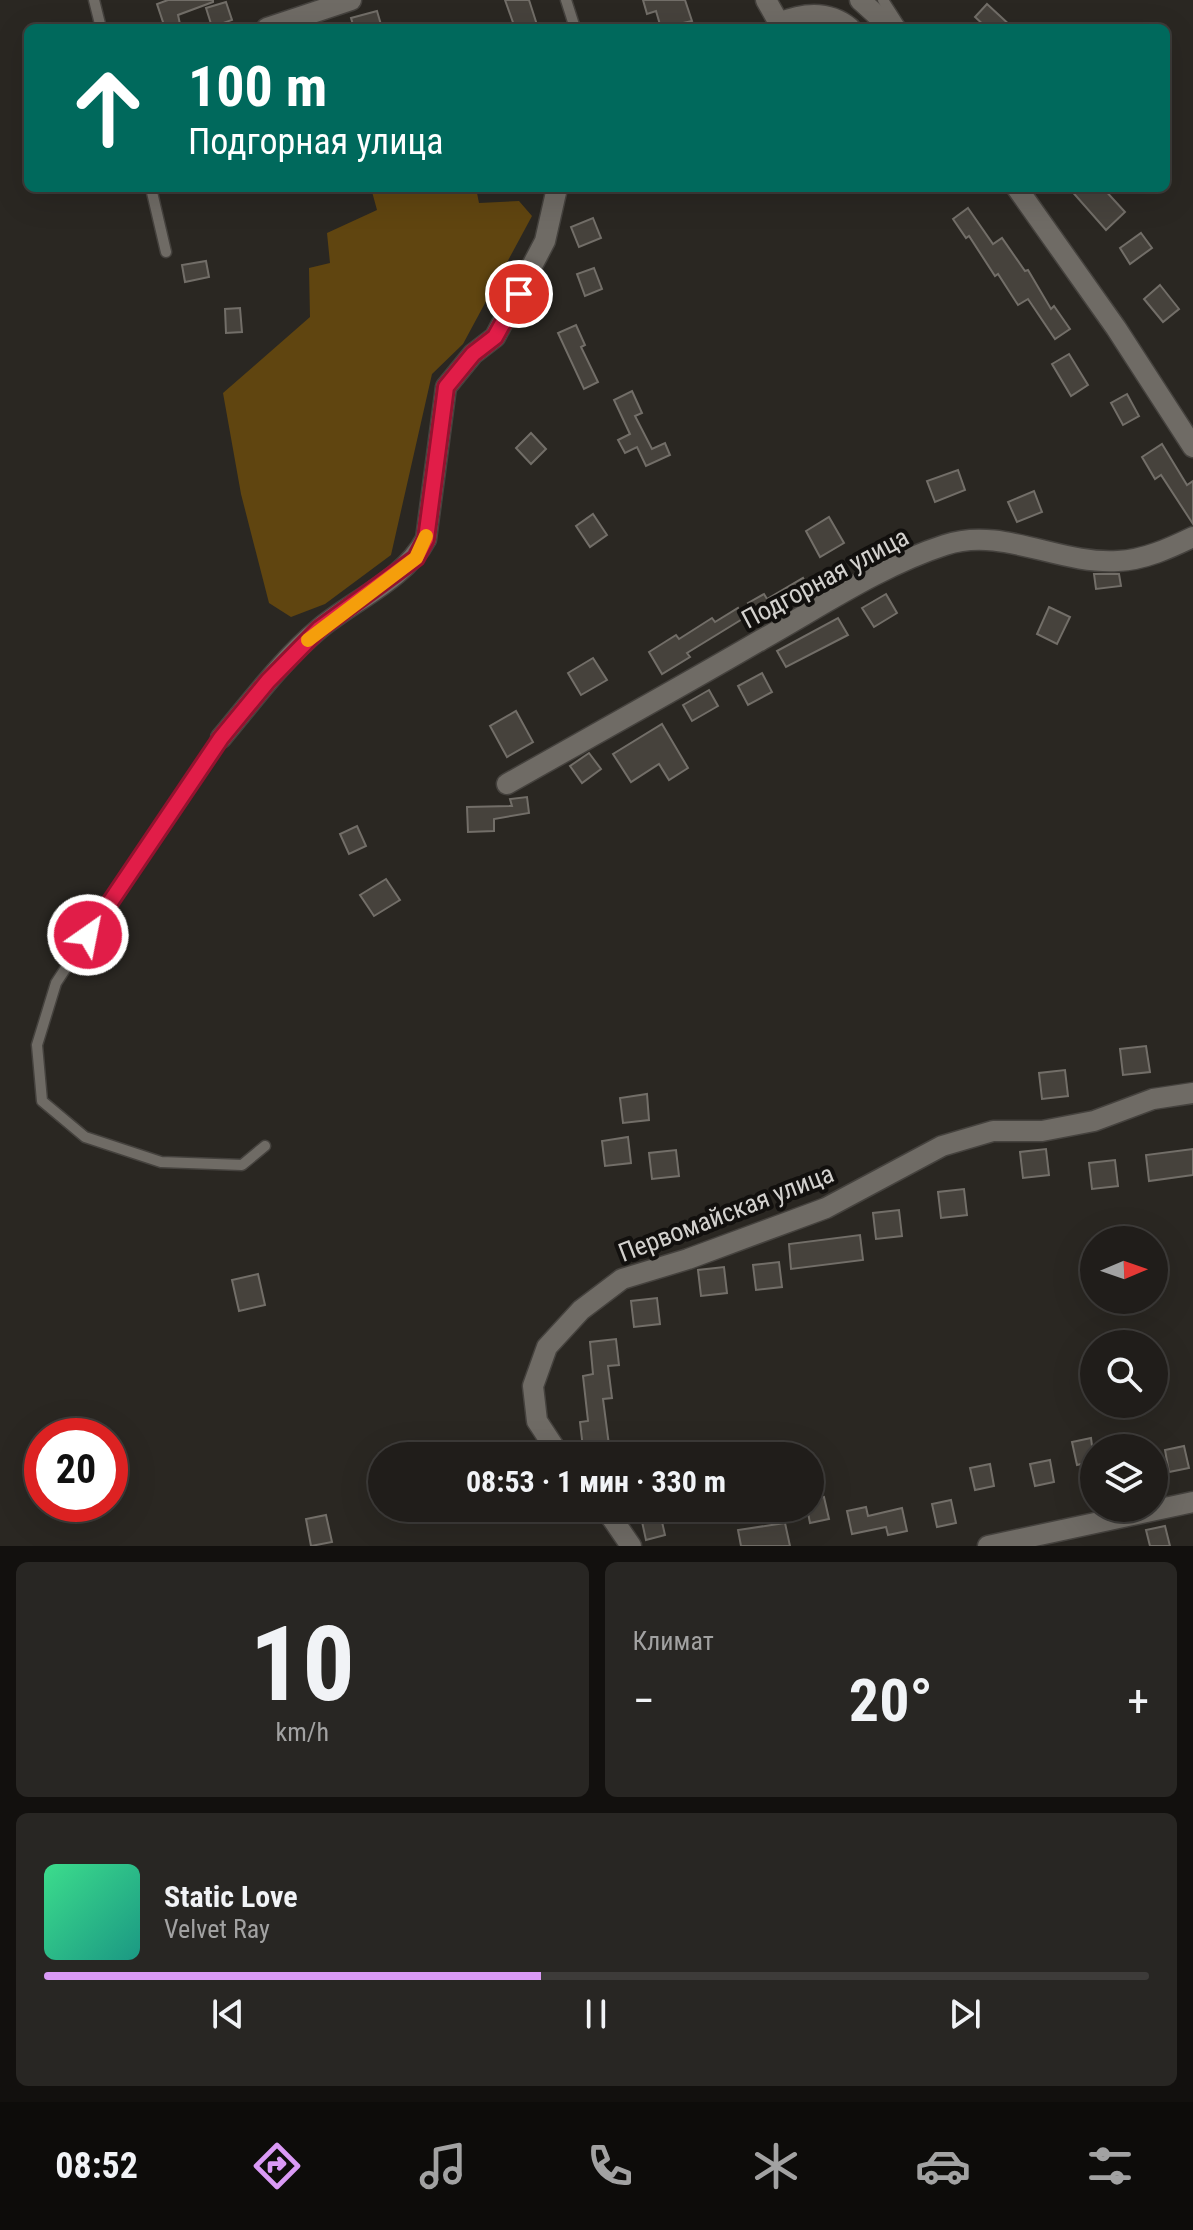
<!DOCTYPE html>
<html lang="ru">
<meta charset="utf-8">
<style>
body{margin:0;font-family:"Roboto Condensed",sans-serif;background:#282623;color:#f1f3f6;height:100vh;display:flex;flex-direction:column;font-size:30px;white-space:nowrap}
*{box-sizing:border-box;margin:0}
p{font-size:26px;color:#a2a2a2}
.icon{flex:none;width:44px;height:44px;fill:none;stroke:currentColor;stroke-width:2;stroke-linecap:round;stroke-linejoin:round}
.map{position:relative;height:1546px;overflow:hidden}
.drawer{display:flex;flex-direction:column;gap:16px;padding:16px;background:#12100e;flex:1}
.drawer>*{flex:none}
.banner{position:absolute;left:24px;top:24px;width:1146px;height:168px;border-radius:12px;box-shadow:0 8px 32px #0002,0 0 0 2px #3d3b39;background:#00695c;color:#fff;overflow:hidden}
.needle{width:52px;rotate:88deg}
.buttons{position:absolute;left:1080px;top:1226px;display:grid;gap:16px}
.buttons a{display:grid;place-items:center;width:88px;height:88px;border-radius:50%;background:#201d1a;box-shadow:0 8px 32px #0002,0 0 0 2px #3d3b39;font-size:40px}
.speed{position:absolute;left:24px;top:1418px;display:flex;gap:16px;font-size:40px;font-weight:700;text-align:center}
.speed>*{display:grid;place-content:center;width:104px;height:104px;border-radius:50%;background:#201d1a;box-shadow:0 8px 32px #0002,0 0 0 2px #3d3b39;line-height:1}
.speed .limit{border:12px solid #d22;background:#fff;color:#111}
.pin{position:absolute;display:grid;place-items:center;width:68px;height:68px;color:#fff;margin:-34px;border:4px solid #fff;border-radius:50%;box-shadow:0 2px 8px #0007}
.me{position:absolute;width:88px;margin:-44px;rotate:33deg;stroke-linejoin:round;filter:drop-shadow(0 0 6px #0008)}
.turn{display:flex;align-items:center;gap:28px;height:168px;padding:0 32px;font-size:36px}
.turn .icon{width:104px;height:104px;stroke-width:2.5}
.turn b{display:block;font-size:56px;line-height:68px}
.big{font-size:60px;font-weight:700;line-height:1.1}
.drawer .widget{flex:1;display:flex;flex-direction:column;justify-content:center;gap:12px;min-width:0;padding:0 28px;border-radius:12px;background:#282623}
.drawer .dial{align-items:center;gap:0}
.dial b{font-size:104px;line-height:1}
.song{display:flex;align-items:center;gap:24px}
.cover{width:96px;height:96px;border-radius:12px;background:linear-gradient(135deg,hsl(150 70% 55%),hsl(170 70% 35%))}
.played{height:8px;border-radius:4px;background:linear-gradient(90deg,#da9af6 45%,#3d3b39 45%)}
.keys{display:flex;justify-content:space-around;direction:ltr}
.heat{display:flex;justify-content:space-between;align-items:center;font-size:44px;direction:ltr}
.drawer .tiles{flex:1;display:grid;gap:16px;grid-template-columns:1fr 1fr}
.widget:last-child{grid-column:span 2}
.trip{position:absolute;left:368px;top:1442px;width:456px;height:80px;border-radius:40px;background:#201d1a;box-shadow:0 8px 32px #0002,0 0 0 2px #3d3b39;font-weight:700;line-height:80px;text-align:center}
.tab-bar{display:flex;height:128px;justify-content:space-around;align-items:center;background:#0d0c0a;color:#a2a2a2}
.tab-bar .icon{width:56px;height:56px}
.tab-bar .selected{color:#da9af6}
.tab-bar b{font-size:36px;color:#f1f3f6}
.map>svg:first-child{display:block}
.green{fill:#604510}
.building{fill:#46423c;stroke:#726e68;stroke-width:2}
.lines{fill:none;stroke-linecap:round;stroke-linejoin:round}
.service-casing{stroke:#45423e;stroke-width:13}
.minor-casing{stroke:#45423e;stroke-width:23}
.service{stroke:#6f6b65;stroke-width:10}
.minor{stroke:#6f6b65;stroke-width:20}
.route-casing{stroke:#92132f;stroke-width:20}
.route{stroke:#e11d48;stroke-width:14}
.slow{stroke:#f59e0b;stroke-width:14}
.labels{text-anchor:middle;stroke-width:8;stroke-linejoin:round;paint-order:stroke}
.street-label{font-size:26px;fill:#d3d1ce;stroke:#12100e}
</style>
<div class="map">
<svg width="1193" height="1546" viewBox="0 0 1193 1546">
<rect width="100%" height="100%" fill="#2a2722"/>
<!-- green -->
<polygon class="green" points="371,188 476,188 479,203 519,201 532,216 463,344 432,374 391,555 325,604 291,617 269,603 241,494 223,393 310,317 309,268 330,263 327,233 377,210"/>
<!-- building -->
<g class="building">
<polygon points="168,0 213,0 213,2 178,15 180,24 165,28 157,4"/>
<polygon points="505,0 529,0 538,28 515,28"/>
<polygon points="643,0 685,0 692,21 661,28 656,11 647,14"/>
<polygon points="226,2 232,20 212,27 206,8"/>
<polygon points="987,4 1013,28 987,28 975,17"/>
<polygon points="377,11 382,28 354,28 351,18"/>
<polygon points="1069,188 1103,188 1125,212 1106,230"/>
<polygon points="968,208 993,244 1002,238 1025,271 1028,270 1051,309 1054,306 1070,329 1055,339 1028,299 1018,305 998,274 995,276 969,236 966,238 953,219"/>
<polygon points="593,218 601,238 579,247 571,227"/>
<polygon points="1141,233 1152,248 1130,264 1120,248"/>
<polygon points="206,261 209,277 185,282 182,265"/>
<polygon points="594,268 602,289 585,296 577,274"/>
<polygon points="1160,285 1179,309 1163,322 1144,299"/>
<polygon points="240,308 242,332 226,333 225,309"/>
<polygon points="576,325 585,345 581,347 598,382 584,389 558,333"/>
<polygon points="1069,354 1088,385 1071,396 1052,364"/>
<polygon points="632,391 642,413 635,416 652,449 665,443 670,455 646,466 637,447 625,453 618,440 630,434 614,400"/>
<polygon points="1127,394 1139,416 1123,425 1111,403"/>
<polygon points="531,433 546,449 531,464 516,448"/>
<polygon points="1162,444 1187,485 1193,481 1193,524 1161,475 1155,479 1142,457"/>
<polygon points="958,470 965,490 935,502 927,481"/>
<polygon points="1034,491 1042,512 1017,522 1008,502"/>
<polygon points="593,514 607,535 590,547 576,526"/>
<polygon points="829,517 844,543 820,557 806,531"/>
<polygon points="1094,574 1119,574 1121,586 1096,589"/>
<polygon points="803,578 809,589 758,620 748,603 764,594 767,599"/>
<polygon points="886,594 897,613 874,627 862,608"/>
<polygon points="1049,607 1070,617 1057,644 1037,634"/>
<polygon points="738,608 744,618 687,653 690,657 662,674 649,652 676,635 679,639 712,618 715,622"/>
<polygon points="838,618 848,635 786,667 777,651"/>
<polygon points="593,658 607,680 581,695 568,673"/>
<polygon points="762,673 772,692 748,705 738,686"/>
<polygon points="709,690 718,706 692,721 683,705"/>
<polygon points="516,711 533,742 507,757 490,726"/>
<polygon points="662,724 688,768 669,780 659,764 631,782 613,754"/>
<polygon points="589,753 601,769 582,783 570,766"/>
<polygon points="527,797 529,813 494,819 494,831 468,832 467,807 512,806 510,799"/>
<polygon points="357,826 366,846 349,854 340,834"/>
<polygon points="386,879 400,900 374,916 360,895"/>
<polygon points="1146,1046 1150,1072 1123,1075 1120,1049"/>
<polygon points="1065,1070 1068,1096 1042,1099 1039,1073"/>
<polygon points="647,1094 649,1120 623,1123 620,1098"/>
<polygon points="628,1137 631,1163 605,1166 602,1141"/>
<polygon points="1046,1149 1049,1175 1023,1178 1020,1152"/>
<polygon points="1193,1149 1193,1175 1149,1181 1146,1155"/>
<polygon points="676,1150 679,1176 652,1179 649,1153"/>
<polygon points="1115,1160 1118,1186 1092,1189 1089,1163"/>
<polygon points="964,1189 967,1215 941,1218 938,1192"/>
<polygon points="899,1210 902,1236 876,1239 873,1213"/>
<polygon points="860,1235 863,1260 791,1269 789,1244"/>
<polygon points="779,1262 782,1287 756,1290 753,1265"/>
<polygon points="724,1267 727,1293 701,1296 698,1270"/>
<polygon points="258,1274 265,1305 239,1311 232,1280"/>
<polygon points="657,1298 660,1324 634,1327 631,1301"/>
<polygon points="616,1339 619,1365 608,1366 612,1398 603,1399 609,1445 583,1448 580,1422 588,1421 583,1376 593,1374 590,1342"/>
<polygon points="1091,1438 1094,1461 1077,1465 1072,1442"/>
<polygon points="1184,1446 1189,1468 1169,1472 1165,1450"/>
<polygon points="1050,1460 1054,1482 1035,1486 1030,1464"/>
<polygon points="990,1464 994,1486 975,1490 970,1468"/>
<polygon points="824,1497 829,1519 810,1523 807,1508 810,1508 810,1500"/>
<polygon points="951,1500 956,1523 937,1527 932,1504"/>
<polygon points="866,1507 868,1516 902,1508 907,1531 888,1535 886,1527 852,1534 847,1511"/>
<polygon points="660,1513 665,1535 646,1540 641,1517"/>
<polygon points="326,1515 332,1542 311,1546 306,1519"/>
<polygon points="785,1523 790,1546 741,1546 738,1530"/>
<polygon points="1165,1526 1170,1546 1150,1546 1146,1530"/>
</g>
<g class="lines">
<defs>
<g id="service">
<polyline points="94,0 101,28"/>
<polyline points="566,0 575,28"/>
<polyline points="883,0 901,28"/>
<polyline points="151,188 166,252"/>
<polyline points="221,738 135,862 56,983 37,1045 42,1101 85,1137 161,1162 242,1165 265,1146"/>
</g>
<g id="minor">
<path d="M 766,0 L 779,23 C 803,13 828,10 850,28"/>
<polyline points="860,0 891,28"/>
<polyline points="267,28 351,0"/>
<polyline points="1017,188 1116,328 1193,447"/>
<path d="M 221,738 C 252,701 282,660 319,629 C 355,599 404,580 426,539 L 446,387 L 473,354 L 495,337 L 545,241 L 557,188"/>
<path d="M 507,784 C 592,736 677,689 761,640 C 820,607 880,566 945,545 C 1002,526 1059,565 1118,561 C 1144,560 1170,548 1193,537"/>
<polyline points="560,1456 537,1421 533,1386 547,1347 581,1310 622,1279 688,1259 826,1208 942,1146 993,1131 1042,1131 1094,1121 1153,1099 1193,1093"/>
<polyline points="605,1508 631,1546"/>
<polyline points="988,1546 1193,1502"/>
</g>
</defs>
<!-- service casing -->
<use href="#service" class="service-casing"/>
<!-- minor casing -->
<use href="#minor" class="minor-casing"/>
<!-- service -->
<use href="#service" class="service"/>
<!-- minor -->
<use href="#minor" class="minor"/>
</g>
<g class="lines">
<defs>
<polyline id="route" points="88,935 221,738 268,681 319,629 416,558 426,539 446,387 473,354 495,337 519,294"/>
</defs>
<!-- route casing -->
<use href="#route" class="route-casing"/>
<!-- route -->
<use href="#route" class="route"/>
<!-- slow -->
<polyline class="slow" points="308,640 416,558 426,536"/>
</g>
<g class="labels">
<!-- street labels -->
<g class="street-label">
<text transform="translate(825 578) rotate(-28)" y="9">Подгорная улица</text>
<text transform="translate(726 1213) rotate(-21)" y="9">Первомайская улица</text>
</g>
</g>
</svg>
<div class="buttons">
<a><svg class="needle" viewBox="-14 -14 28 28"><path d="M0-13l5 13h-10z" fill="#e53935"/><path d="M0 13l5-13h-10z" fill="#a2a2a2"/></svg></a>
<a><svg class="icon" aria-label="search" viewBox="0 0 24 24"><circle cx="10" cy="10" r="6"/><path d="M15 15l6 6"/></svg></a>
<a><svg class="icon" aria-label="layers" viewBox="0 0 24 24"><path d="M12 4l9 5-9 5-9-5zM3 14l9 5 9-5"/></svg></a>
</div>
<div class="speed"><div class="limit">20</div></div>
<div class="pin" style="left:519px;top:294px;background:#d93025"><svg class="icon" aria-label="arrive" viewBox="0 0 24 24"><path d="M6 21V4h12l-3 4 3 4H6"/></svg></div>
<svg class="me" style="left:88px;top:935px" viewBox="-20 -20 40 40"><circle r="17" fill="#e11d48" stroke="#fff" stroke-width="3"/><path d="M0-11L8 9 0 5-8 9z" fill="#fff"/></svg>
<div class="trip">08:53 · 1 мин · 330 m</div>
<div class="banner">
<div class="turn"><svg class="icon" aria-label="ahead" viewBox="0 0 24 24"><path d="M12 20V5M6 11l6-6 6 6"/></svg><div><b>100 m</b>Подгорная улица</div></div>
</div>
</div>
<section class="drawer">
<div class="tiles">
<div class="widget dial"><b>10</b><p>km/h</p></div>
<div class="widget"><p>Климат</p>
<div class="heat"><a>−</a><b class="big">20°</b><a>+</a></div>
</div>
<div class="widget">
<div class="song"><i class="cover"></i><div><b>Static Love</b><p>Velvet Ray</p></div></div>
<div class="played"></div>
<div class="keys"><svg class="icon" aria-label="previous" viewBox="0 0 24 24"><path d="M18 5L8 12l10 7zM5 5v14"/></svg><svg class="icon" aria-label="pause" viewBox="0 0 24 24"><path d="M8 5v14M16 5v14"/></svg><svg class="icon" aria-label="next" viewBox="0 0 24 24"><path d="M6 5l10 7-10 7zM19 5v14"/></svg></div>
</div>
</div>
</section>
<nav class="tab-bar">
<b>08:52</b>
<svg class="icon selected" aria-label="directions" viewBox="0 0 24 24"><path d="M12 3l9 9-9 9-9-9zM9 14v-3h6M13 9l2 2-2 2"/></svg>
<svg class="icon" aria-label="music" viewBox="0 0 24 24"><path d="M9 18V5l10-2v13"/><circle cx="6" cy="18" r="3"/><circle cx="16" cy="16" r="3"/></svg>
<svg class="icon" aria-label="phone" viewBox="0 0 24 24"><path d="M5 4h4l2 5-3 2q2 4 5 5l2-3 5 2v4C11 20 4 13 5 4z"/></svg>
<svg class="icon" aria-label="climate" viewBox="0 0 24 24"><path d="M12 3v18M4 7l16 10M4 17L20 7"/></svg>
<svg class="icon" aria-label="car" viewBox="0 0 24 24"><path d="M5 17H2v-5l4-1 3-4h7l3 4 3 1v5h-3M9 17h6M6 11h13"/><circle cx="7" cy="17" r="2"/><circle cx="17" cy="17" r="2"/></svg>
<svg class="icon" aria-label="filters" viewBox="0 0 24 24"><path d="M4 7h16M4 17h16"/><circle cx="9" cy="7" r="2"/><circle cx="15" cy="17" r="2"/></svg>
</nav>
